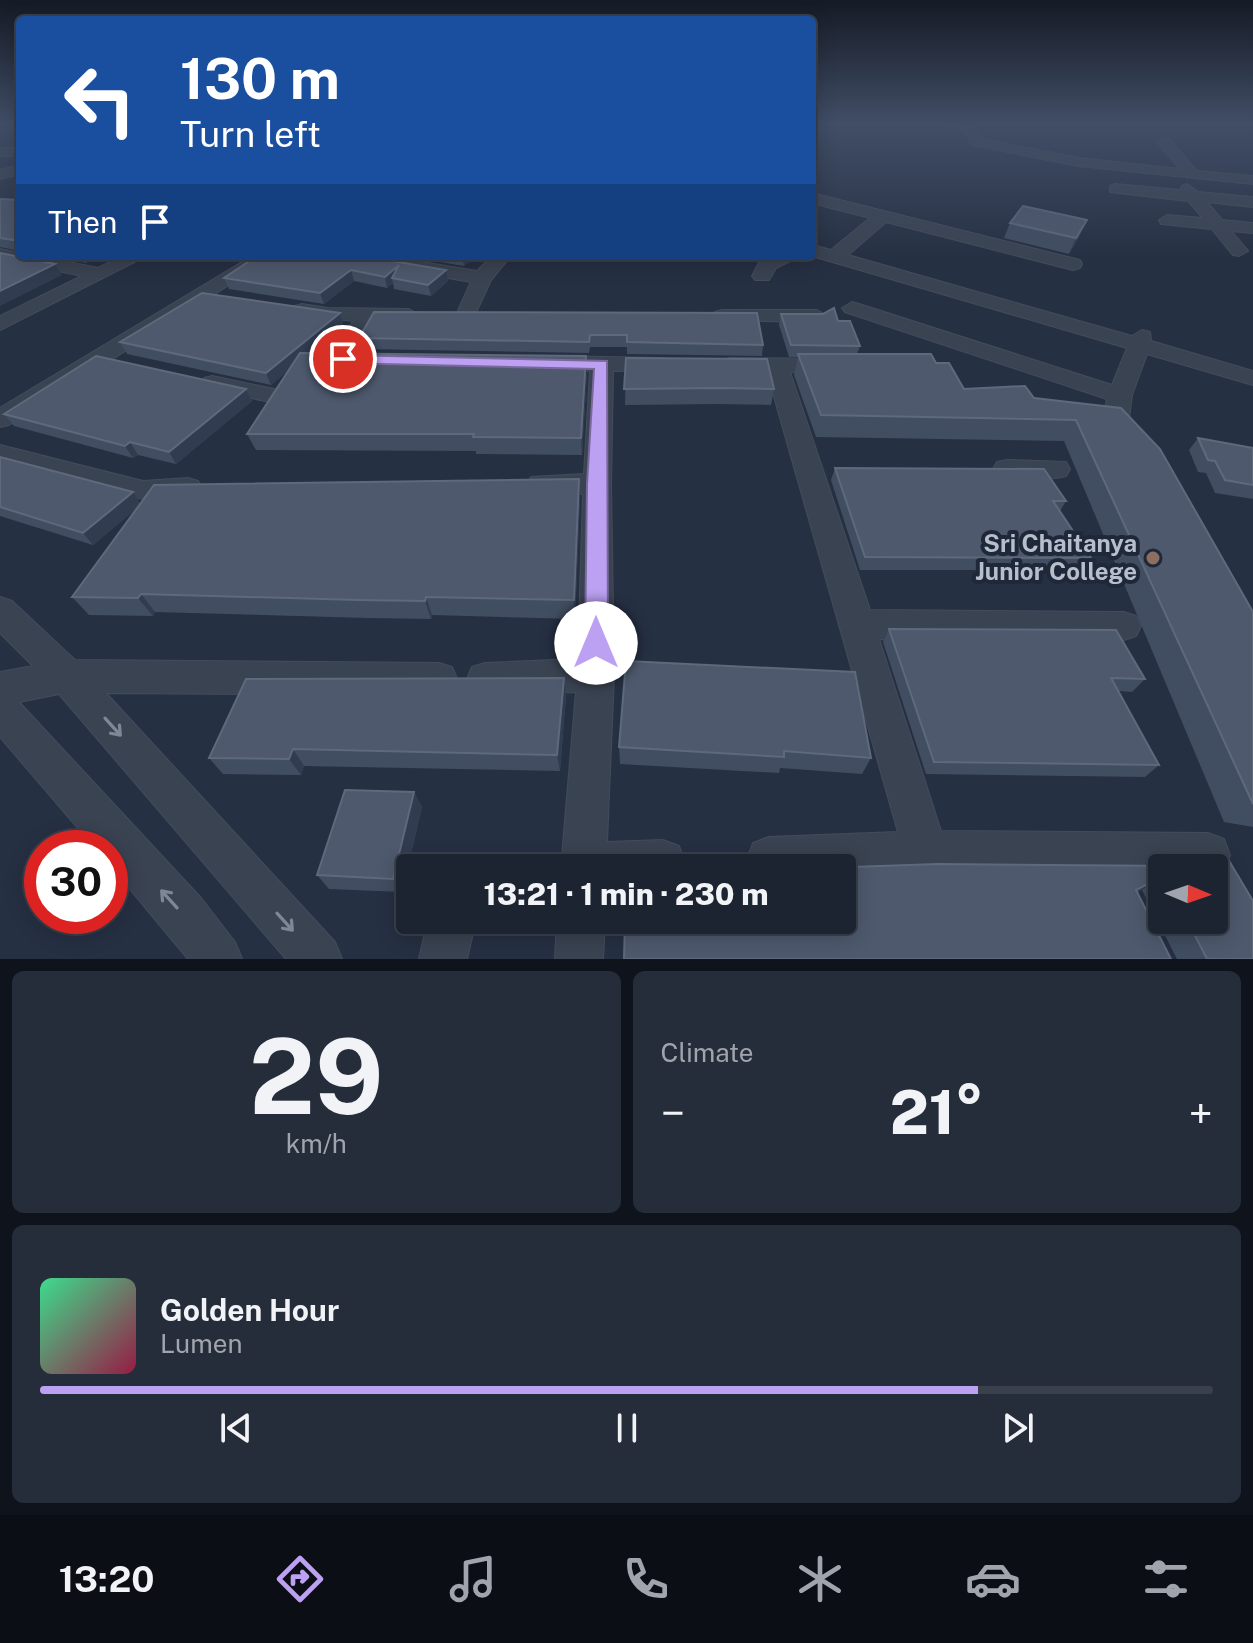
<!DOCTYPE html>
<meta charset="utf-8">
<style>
body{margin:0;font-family:"Public Sans",sans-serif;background:#252c3a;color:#f1f3f6;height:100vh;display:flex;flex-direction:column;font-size:30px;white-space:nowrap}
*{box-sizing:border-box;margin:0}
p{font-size:26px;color:#a0a4ac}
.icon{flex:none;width:44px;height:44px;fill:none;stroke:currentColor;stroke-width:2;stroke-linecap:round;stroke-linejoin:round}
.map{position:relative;height:959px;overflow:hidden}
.details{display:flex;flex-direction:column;gap:12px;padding:12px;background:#0f141c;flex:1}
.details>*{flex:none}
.guide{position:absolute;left:16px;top:16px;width:800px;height:244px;border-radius:8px;box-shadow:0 4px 20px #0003,0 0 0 2px #3a414d;background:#1a4fa0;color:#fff;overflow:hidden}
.needle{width:52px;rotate:92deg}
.buttons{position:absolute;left:1148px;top:854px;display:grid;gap:16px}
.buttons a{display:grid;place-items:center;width:80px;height:80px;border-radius:8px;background:#1c2432;box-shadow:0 4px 20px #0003,0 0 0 2px #3a414d;font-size:40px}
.speed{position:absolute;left:24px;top:830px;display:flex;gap:16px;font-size:40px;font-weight:700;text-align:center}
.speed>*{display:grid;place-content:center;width:104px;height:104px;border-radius:50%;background:#1c2432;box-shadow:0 4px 20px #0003,0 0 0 2px #3a414d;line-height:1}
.speed .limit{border:12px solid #d22;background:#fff;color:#111}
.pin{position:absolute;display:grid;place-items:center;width:68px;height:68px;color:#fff;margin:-34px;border:4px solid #fff;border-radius:50%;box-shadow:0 2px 8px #0007}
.me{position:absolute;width:88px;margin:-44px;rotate:0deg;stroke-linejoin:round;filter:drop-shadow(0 0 6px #0008)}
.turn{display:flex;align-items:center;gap:28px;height:168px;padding:0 32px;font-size:36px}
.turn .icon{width:104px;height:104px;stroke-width:2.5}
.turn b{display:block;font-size:56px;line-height:68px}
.then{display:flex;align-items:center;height:76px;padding:0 32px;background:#0003;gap:16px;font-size:30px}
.big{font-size:60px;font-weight:800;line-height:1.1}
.details .widget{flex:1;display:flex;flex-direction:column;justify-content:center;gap:12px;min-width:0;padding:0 28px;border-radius:12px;background:#252c3a}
.details .dial{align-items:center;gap:0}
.dial b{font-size:104px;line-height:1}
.song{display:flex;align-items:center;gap:24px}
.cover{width:96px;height:96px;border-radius:12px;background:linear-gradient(135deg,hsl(150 70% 55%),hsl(340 70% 35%))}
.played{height:8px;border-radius:4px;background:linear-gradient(90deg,#bca0f2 80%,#3a414d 80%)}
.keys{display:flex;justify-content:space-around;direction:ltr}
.heat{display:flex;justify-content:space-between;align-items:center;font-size:44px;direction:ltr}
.details .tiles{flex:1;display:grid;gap:12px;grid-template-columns:1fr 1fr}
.widget:last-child{grid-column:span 2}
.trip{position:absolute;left:396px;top:854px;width:460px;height:80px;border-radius:8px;background:#1c2432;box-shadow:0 4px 20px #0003,0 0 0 2px #3a414d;font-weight:800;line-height:80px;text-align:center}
.dock{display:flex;height:128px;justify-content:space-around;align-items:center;background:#0b0e14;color:#a0a4ac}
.dock .icon{width:56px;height:56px}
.dock .on{color:#bca0f2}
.dock b{font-size:36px;color:#f1f3f6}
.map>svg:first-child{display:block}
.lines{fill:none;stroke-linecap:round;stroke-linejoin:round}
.minor-casing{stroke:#444c5b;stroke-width:2}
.minor{fill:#3a4352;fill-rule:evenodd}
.wall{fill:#414d61;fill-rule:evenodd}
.shaded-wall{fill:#313c50}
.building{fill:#4e596d;stroke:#5e697c;stroke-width:2}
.oneway{stroke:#7f8795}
.route{fill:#bca0f2;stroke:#7a689d;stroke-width:2}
.education-dot{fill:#8d6e63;stroke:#1f2838;stroke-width:3}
.labels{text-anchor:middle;stroke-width:8;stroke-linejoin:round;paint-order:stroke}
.poi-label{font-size:24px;font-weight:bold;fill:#b7becc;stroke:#1f2838;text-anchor:end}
</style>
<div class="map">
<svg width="1253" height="959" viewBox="0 0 1253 959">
<rect width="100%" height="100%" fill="#263043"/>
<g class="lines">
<defs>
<g id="minor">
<polygon points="942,124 974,126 982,139 1079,158 1180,169 1157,142 1164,138 1169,139 1197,171 1253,176 1253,184 1079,166 972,145 965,132"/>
<rect x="0" y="148" width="20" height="8"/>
<polygon points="20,165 20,174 0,179 0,170"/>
<polygon points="1115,184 1180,190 1182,186 1187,184 1198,192 1253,197 1253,207 1207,202 1222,220 1253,223 1253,233 1231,231 1248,251 1239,256 1233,255 1212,229 1161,224 1159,220 1167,215 1203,218 1188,201 1110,192 1110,186"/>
<path d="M 812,193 L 1080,260 L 1082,264 L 1080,268 L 1073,270 L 886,222 L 848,255 L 1132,336 L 1142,330 L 1150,332 L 1151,341 L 1253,371 L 1253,385 L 1147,354 L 1132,395 L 1129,418 L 1145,437 L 1141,443 C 1122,448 1113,434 1103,419 L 1107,399 L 845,312 L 842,308 L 852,302 L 859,304 L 1112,385 L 1127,348 L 812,256 L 812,245 L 831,250 L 870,218 L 812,203 Z"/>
<polygon points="0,249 20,253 20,256 38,256 98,268 123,256 146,256 0,330 0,316 82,276 0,259"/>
<polygon points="252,256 274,256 9,425 0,427 0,408"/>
<polygon points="343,256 385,256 477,271 492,256 511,256 491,280 473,319 466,321 456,315 471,282 352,261"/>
<polygon points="772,256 800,256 776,268 769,280 755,280 752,276 759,263"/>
<polygon points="302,304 328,308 409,309 419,315 409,321 374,321 358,353 381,355 384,360 381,365 335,364 332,359 353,321 295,314 292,310 295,306"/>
<polygon points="722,310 817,310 827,316 817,322 715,320 712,316 715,312"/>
<polygon points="550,356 661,358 669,360 672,365 669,370 613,371 611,484 614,675 607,842 663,840 679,846 685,862 683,868 561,868 576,692 485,695 472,691 467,679 472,667 485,663 578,659 583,494 531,491 527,484 531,477 584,474 590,371 542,368 539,363 542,358"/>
<polygon points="730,358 833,359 841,361 845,366 841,371 790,372 870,610 1124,612 1136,616 1141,626 1136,636 1124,640 879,639 941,831 1208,833 1224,839 1230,855 1224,871 1214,875 1214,868 1162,868 1162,877 926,875 842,878 842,868 750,868 747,859 753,843 769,837 898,832 767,372 722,370 719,365 722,360"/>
<polygon points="212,376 279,390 282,395 279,400 270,402 204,388 200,383 204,378"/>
<path d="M 0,445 L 143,481 L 188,478 L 198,481 L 202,488 L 198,495 C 138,512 59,479 0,463 Z"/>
<polygon points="1007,460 1066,462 1070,469 1066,476 1056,478 997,476 993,469 997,462"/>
<polygon points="0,597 12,601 75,660 439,663 452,667 457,679 452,691 439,695 106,693 335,942 342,959 286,959 59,694 19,702 201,898 235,942 242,959 188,959 110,865 110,848 95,848 0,737 0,672 33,666 0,633"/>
<polygon points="428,920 476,920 467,959 419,959"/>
<polygon points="557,920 605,920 603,959 555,959"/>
</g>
</defs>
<!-- minor casing -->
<use href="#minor" class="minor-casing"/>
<!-- minor -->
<use href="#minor" class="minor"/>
</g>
<!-- wall -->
<g class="wall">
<polygon points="0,199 20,200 20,251 0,247"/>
<polygon points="1010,223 1080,235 1069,254 1004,238"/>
<polygon points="50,256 100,256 86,263"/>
<polygon points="257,256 446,270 448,281 431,296 394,289 393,283 387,288 354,281 324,304 229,289 224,278"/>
<polygon points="404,256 476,256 464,266"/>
<polygon points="374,312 763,345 762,356 627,354 627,347 590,347 589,353 363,349 359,338"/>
<polygon points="340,313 343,324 309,353 587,372 582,455 476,454 476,451 256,450 247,434 290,369 271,385 127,354 120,342"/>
<polygon points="781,314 838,321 860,346 857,354 936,363 964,389 1121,408 1253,612 1253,827 1224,822 1064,441 816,437 794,375 798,357 789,357 779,325"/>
<polygon points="626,358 774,389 771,405 718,404 625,405"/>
<polygon points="246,389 252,401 176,464 138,455 133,458 14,426 4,414"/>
<polygon points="1198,438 1253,448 1253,499 1215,493 1206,473 1198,472 1189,450"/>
<polygon points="0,457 133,492 140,504 580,497 575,619 432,615 431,619 367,618 155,612 153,616 89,615 72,597 137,508 93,545 0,516"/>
<polygon points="835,468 1066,501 1060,511 1091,558 1082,570 860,570 831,480"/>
<polygon points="889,629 1145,679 1132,692 1119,691 1159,765 1145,777 926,774 883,642"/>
<polygon points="626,661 871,758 862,774 780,768 779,773 620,764 619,747"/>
<polygon points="564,678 566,695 560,771 304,766 301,775 223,774 209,758"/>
<polygon points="414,792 422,807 402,892 329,889 317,875"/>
<path d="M 1187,860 L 1253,959 L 1177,959 L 1142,890 L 1138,892 L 851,867 L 1177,866 ZM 1162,868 L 1214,920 L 1162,920 Z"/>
</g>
<!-- shaded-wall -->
<g class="shaded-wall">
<polygon points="1087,220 1080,235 1069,254 1076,238"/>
<polygon points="82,256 100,256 86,263"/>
<polygon points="462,256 476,256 464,266"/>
<polygon points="55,264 62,275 0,306 0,291"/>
<polygon points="399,265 392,278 393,283 387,288 385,277"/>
<polygon points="351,270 354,281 324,304 320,293"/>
<polygon points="446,270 448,281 431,296 428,285"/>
<polygon points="340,313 343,324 271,385 266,373"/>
<polygon points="586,356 587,372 582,455 581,438"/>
<polygon points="246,389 252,401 176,464 169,452"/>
<polygon points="130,442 138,455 133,458 125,446"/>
<polygon points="579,479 580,497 575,619 574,600"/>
<polygon points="133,492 141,505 93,545 83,533"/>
<polygon points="141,594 155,612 153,616 138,598"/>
<polygon points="426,597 432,615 431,619 425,601"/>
<polygon points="564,678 566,695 560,771 557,755"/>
<polygon points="293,749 304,766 301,775 289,759"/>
<polygon points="414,792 422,807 402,892 393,879"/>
<polygon points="1162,877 1142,890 1116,903 1136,890"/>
</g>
<!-- building -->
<g class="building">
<polygon points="0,199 20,200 20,241 0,238"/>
<polygon points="1023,206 1087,220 1076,238 1010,223"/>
<polygon points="0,253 55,264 0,291"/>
<polygon points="257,256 363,256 446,270 428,285 392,278 399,265 385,277 351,270 320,293 224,278"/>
<polygon points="202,293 340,313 266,373 120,342"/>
<polygon points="834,308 838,321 850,321 860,346 791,345 781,314 823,314"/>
<polygon points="374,312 757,313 763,345 627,342 627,335 590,335 589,342 359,338"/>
<polygon points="300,353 586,356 581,438 473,437 474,434 247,434"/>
<polygon points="798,354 931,354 936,363 949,363 964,389 1025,386 1034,398 1121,408 1160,449 1253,612 1253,804 1076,420 821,415"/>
<polygon points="96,356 246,389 169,452 130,442 125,446 4,414"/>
<polygon points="626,358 767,359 774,389 720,388 624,389"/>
<polygon points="1198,438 1253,448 1253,485 1225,480 1215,461 1208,460"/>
<polygon points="0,457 133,492 83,533 0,507"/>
<polygon points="835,468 1044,469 1066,501 1053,501 1091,558 865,557"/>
<polygon points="579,479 574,600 426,597 425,601 359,600 141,594 138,598 72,597 154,485"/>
<polygon points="889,629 1116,630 1145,679 1111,678 1159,765 934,762"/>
<polygon points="626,661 855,672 871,758 784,751 784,757 619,747"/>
<polygon points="564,678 557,755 293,749 289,759 209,758 246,679"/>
<polygon points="345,790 414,792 393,879 317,875"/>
<polygon points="627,857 848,857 851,867 938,864 1184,866 1187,860 1228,859 1253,901 1253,959 1207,959 1187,920 1214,920 1214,868 1162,868 1162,877 1136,890 1171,959 624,959 625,920 842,920 842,868 627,868"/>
</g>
<!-- one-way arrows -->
<defs><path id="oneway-shaft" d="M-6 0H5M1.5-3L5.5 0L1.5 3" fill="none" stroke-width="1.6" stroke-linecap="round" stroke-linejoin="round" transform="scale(2)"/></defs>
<g class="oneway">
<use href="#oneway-shaft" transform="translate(113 727) rotate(48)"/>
<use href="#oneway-shaft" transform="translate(169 899) rotate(-132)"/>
<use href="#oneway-shaft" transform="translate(285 922) rotate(48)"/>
</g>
<!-- sky -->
<linearGradient id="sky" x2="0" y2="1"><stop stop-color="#151a25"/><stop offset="0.48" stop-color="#414e66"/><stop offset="1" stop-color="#414e66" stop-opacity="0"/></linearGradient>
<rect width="1253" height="258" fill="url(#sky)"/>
<!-- route -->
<polygon class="route" points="343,355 607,361 608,643 604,650 596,653 588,650 585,643 587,484 594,369 338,363 336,359"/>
<!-- markers -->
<circle class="education-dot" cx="1153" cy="558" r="8"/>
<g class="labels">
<!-- poi labels -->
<g class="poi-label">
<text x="1137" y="552">Sri Chaitanya<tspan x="1137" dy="28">Junior College</tspan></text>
</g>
</g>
</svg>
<div class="buttons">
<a><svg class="needle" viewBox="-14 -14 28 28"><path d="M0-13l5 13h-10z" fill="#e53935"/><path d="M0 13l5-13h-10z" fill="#a0a4ac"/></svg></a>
</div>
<div class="speed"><div class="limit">30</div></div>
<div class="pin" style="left:343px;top:359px;background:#d93025"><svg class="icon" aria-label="arrive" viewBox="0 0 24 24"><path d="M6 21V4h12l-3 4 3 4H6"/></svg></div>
<svg class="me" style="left:596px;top:643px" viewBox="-20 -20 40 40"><circle r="19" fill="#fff"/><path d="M0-13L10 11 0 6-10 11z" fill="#bca0f2"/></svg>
<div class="trip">13:21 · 1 min · 230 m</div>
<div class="guide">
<div class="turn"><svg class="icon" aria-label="left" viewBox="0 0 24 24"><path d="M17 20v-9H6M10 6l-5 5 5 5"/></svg><div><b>130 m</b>Turn left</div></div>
<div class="then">Then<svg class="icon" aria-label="arrive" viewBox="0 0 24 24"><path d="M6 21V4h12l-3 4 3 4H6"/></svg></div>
</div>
</div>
<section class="details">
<div class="tiles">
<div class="widget dial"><b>29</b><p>km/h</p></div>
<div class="widget"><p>Climate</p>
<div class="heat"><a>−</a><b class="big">21°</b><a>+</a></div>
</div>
<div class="widget">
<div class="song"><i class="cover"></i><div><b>Golden Hour</b><p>Lumen</p></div></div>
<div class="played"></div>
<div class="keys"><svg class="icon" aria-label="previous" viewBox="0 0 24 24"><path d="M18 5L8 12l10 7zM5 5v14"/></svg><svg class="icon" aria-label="pause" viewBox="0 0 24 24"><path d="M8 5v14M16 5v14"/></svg><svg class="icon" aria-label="next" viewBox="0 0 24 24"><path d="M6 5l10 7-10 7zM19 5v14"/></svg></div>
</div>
</div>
</section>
<nav class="dock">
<b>13:20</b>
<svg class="icon on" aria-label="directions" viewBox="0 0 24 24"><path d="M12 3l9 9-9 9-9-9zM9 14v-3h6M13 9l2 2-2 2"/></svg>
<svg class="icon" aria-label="music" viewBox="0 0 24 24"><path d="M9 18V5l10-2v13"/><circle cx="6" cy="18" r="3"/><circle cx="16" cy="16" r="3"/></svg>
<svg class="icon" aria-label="phone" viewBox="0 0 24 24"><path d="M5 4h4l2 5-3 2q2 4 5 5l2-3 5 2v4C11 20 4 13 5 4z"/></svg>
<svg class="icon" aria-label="climate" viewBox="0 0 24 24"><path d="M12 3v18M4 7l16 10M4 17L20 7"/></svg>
<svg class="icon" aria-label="car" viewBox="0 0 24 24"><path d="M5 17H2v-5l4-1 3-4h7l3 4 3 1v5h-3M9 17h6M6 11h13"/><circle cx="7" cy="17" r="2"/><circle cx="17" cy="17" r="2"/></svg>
<svg class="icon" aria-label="filters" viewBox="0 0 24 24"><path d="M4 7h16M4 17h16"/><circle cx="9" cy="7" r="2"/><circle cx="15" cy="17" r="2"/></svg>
</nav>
